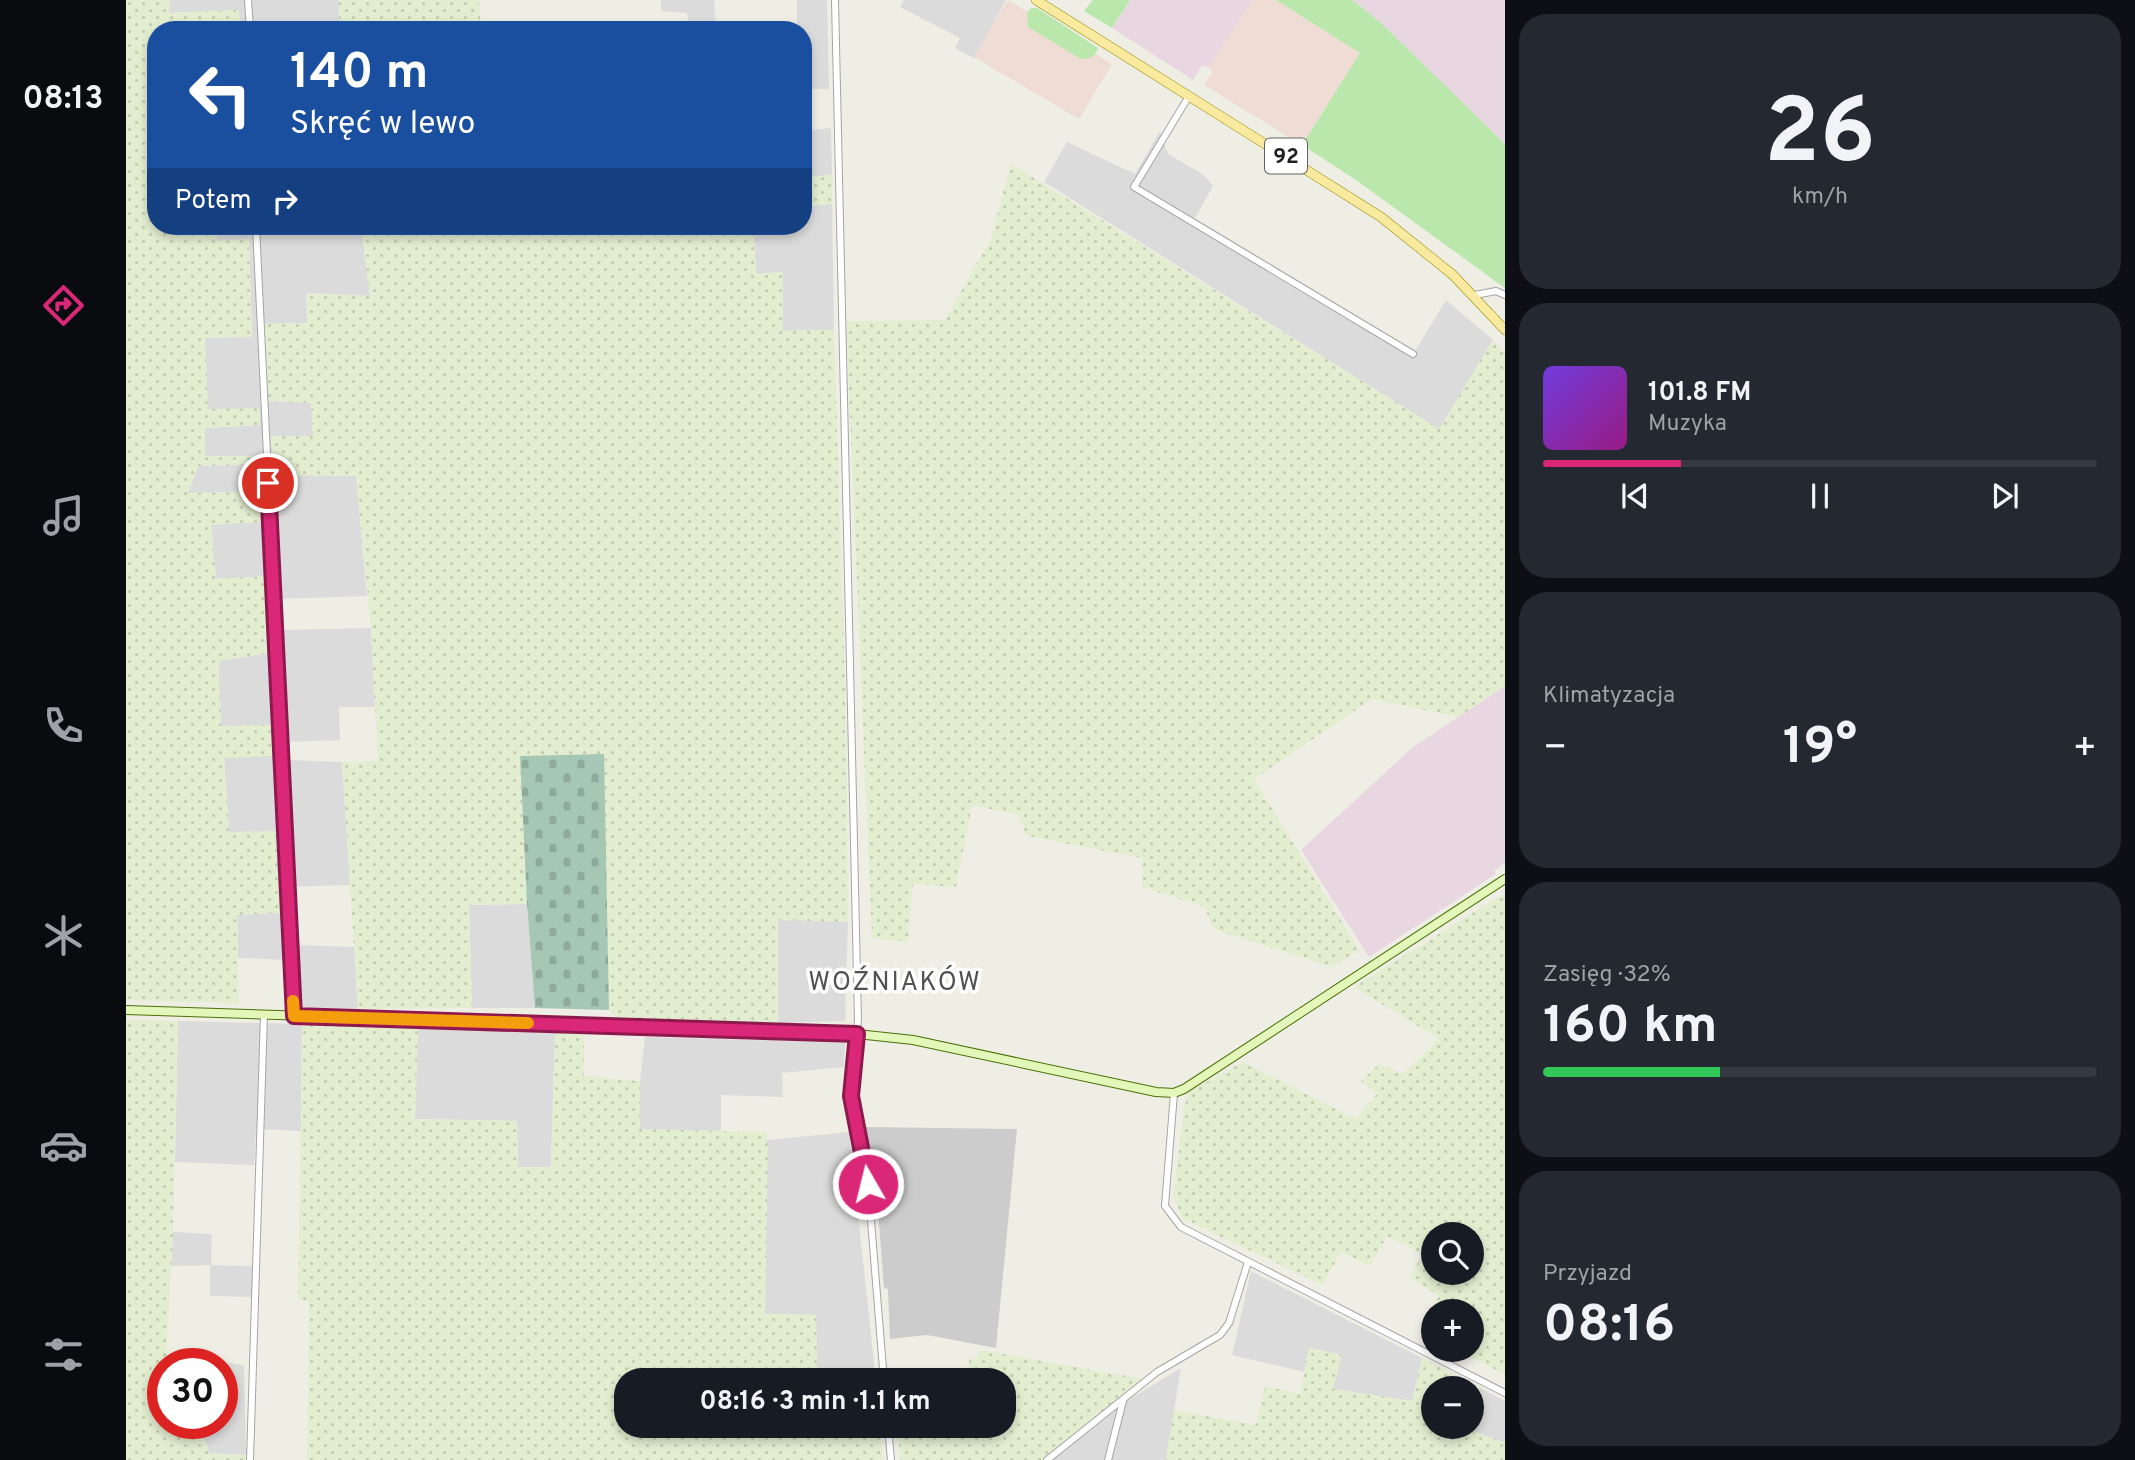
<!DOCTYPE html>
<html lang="pl">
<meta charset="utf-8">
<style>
body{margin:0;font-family:Overpass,sans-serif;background:#242831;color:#f1f3f6;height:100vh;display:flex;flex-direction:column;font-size:26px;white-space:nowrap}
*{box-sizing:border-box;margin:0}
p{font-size:23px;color:#9ea1a6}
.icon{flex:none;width:38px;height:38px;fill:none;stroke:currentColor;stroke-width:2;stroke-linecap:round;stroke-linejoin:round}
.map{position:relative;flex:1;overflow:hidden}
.side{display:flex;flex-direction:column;gap:14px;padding:14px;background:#0d0f14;width:630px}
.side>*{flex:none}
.guide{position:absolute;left:21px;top:21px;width:665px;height:214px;border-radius:28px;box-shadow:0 4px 10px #0003;background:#1a4fa0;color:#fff;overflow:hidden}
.controls{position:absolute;left:1295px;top:1222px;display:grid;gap:14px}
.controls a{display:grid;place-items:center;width:63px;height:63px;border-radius:50%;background:#171b24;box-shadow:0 4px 10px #0003;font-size:35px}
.speed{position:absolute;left:21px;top:1348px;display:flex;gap:14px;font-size:35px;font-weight:700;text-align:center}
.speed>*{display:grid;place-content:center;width:91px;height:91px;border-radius:50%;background:#171b24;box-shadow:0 4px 10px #0003;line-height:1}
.speed .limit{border:10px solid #d22;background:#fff;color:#111}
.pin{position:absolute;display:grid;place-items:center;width:60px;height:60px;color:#fff;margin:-30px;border:4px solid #fff;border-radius:50%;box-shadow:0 2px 7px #0007}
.me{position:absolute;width:77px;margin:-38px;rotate:352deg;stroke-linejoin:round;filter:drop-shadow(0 0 5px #0008)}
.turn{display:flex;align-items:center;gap:24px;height:147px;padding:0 28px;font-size:32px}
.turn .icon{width:91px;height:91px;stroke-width:2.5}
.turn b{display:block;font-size:49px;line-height:60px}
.then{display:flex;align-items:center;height:66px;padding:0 28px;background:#0003;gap:14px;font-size:26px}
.big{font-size:52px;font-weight:700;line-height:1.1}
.side .tile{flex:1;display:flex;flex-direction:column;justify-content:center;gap:10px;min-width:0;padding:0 24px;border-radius:28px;background:#242831}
.side .dial{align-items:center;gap:0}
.dial b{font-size:91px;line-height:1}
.song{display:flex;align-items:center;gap:21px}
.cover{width:84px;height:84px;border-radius:10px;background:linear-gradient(135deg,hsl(260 70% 55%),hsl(310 70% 35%))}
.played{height:7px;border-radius:4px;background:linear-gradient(90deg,#db2777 25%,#363941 25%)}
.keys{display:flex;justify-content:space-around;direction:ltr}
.heat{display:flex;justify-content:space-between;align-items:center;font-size:38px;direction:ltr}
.charge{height:10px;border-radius:5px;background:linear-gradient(90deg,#34c759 32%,#363941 0)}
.trip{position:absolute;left:488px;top:1368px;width:402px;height:70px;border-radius:28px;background:#171b24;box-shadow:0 4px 10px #0003;font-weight:700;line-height:70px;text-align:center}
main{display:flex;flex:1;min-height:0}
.tabs{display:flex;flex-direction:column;width:126px;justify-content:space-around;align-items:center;background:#090b0e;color:#9ea1a6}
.tabs .icon{width:49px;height:49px}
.tabs .active{color:#db2777}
.tabs b{font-size:32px;color:#f1f3f6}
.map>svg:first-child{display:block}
.residential{fill:#dcdbdb}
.commercial{fill:#efdcd4}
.industrial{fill:#e8d7e0}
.religious{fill:#ccc}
.farmland{fill:url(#farmland-dots);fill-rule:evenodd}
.grass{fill:#b9e7ac}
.cemetery{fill:url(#cemetery-stones)}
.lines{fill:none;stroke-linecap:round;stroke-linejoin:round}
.street-casing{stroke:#a5a5a5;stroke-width:8}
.secondary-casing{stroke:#4a7208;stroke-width:10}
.primary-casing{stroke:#948a05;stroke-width:10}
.street{stroke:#fff;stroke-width:6}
.secondary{stroke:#e4f7ba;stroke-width:8}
.primary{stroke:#f9eaa0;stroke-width:9}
.route-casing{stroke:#8e194d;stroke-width:18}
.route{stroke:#db2777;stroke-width:12}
.slow{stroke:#f59e0b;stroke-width:12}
.labels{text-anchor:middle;stroke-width:7;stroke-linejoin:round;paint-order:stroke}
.shield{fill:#fff;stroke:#626262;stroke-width:2}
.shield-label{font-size:21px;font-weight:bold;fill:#1e1e1e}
.quarter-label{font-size:26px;letter-spacing:2px;fill:#515151;stroke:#fff}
</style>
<main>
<nav class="tabs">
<b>08:13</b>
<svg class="icon active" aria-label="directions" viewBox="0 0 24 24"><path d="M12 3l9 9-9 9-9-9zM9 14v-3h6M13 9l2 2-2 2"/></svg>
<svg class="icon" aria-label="music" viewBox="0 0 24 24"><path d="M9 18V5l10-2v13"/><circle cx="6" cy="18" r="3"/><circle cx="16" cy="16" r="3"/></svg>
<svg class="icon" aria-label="phone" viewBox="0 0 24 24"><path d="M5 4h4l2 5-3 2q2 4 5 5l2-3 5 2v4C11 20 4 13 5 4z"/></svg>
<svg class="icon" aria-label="climate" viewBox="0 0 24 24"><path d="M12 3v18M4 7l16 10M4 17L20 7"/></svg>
<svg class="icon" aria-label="car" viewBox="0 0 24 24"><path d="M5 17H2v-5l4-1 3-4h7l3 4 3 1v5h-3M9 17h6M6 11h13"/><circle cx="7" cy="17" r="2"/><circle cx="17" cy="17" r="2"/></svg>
<svg class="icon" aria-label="filters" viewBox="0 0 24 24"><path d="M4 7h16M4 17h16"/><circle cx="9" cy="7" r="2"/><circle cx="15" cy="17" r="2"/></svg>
</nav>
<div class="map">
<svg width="1379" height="1460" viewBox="0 0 1379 1460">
<defs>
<pattern id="farmland-dots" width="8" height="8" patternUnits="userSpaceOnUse" patternTransform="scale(1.75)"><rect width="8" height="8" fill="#e3edd0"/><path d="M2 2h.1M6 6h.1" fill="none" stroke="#c2cbb2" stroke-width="1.8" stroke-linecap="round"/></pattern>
<pattern id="cemetery-stones" width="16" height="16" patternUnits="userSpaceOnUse" patternTransform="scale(1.75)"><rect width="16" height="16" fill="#a6c7b4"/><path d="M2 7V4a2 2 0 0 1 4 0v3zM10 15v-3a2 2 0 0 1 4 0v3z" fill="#8eaa9a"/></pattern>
</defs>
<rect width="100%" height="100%" fill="#efeee5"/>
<!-- residential -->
<g class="residential">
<polygon points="44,0 212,0 214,30 114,30 113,10 43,13"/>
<polygon points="535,0 588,0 590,30 563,30 561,13 535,11"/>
<polygon points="671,0 701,0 703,89 677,89 677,30 671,30"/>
<polygon points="778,0 880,0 849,59 829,48 834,38 774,7"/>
<polygon points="705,128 706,175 677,178 677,131"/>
<polygon points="1034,131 1042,154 1078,175 1087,186 1069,218 1289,351 1320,300 1367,340 1314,430 918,182 941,142 1009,174"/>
<polygon points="706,204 708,330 657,331 657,272 630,274 627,226 677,226 677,206"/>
<polygon points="89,226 235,226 244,296 181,293 181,323 137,324 141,401 185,402 187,436 146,474 230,476 241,596 152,599 154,630 245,628 249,707 213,707 214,740 160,742 161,760 216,762 224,885 158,887 156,831 103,833 98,757 148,726 95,726 93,696 93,660 143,653 141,576 90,579 85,525 135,492 62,493 72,466 135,464 136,456 79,457 79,428 134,425 133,408 82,410 79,338 126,336 123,240 91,241"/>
<polygon points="401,904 409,1008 346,1008 343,905"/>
<polygon points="159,912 160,960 112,958 111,915"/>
<polygon points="652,919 722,922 719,1021 652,1023"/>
<polygon points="173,945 228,947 232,1009 174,1007"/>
<polygon points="52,1021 176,1024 175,1131 130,1129 128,1165 49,1162"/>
<polygon points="292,1028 429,1032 425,1167 392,1167 391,1121 289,1119"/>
<polygon points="519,1037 719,1043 718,1067 656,1073 657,1097 595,1095 595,1131 514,1129 514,1081"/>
<polygon points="723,1132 750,1381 691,1381 690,1315 639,1314 641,1140"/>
<polygon points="47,1232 86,1234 85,1265 128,1266 127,1297 84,1296 84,1265 45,1266"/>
<polygon points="1125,1271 1296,1358 1287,1401 1206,1389 1215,1355 1183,1348 1178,1372 1106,1355"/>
<polygon points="40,1356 118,1365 120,1455 83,1453 81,1449 76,1423 96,1423 96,1363 40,1363"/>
<polygon points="1055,1368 1040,1460 927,1460 1004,1399"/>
<polygon points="1354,1388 1379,1401 1379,1443 1347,1431"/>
</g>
<!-- commercial -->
<g class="commercial">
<polygon points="882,0 986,64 953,119 848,57"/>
<polygon points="1127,0 1150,0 1234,53 1176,145 1078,85 1087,72 1082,68"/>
</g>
<!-- industrial -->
<g class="industrial">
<polygon points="1004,0 1127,0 1082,68 1076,65 1067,80 986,28"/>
<polygon points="1226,0 1379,0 1379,144 1254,22"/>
<polygon points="1379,686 1379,863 1368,871 1370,874 1243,957 1175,850 1286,748"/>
</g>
<!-- religious -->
<polygon class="religious" points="738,1127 891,1129 870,1348 801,1335 764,1339 762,1289 758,1288 749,1172"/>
<!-- farmland -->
<g class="farmland">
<polygon points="0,0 44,0 43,13 113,10 114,30 30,30 30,226 89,226 91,241 123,239 126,337 79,338 82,409 133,408 134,425 79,428 79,456 137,456 135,464 72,466 62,493 135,492 138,522 85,525 90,579 142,576 143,653 93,661 95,726 148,725 148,756 98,758 103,832 156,831 159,912 111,915 113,1003 0,1000"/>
<polygon points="212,0 353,0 355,30 214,30"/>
<polygon points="885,164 1313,429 1367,340 1379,354 1379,686 1332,717 1246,699 1128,779 1233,950 1205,967 1087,929 1079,907 1016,887 1016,858 901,836 892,815 846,805 830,887 787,884 782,942 746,938 720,321 819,320 865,238"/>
<polygon points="706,175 706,204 677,206 677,178"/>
<polygon points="235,226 627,226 630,274 657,272 657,331 708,330 721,753 722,922 652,920 652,1023 489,1017 483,1010 477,754 394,757 401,904 343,905 346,1008 232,1009 216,762 252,761 245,628 230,476 146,475 145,436 187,436 185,403 141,401 137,324 181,323 180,293 244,296"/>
<path d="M 1377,894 L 1379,895 L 1379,1374 L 1328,1349 L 1346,1349 L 1346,1311 L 1307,1311 L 1307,1339 L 1294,1333 L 1313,1296 L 1284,1278 L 1296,1254 L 1261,1236 L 1244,1266 L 1215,1252 L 1197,1285 L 1057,1219 L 1047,1197 L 1057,1116 L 1062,1092 L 1117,1062 L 1230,1119 L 1251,1094 L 1235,1081 L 1253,1064 L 1277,1074 L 1313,1039 L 1228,987 ZM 1307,1234 L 1346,1234 L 1346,1272 L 1307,1272 Z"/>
<polygon points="0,1020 52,1021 47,1232 40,1363 37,1363 37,1423 76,1423 83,1453 120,1455 120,1460 0,1460"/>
<polygon points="176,1024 292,1028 289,1119 391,1121 392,1167 425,1167 429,1032 458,1035 458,1076 514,1081 514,1129 640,1132 642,1149 639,1314 690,1315 691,1381 500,1381 500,1426 754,1426 757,1460 181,1460 183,1301 172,1300"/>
<path d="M 1183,1348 L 1216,1355 L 1207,1389 L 1286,1401 L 1296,1358 L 1354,1388 L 1347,1431 L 1379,1443 L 1379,1460 L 1040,1460 L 1048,1410 L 1130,1425 L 1139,1386 L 1174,1394 ZM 1307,1388 L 1346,1388 L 1346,1426 L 1307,1426 Z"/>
<polygon points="854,1350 1017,1379 917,1460 774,1460 772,1426 878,1426 878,1381 778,1381 843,1372 843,1359 851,1358"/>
</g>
<!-- grass -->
<g class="grass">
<polygon points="967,0 1004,0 986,28 958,11"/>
<polygon points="1150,0 1226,0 1254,22 1379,144 1379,288 1230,180 1176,145 1234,53"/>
<path d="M 905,8 L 911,8 L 972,48 C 970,56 964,59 955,59 L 902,27 L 901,13 Z"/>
</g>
<!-- cemetery -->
<polygon class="cemetery" points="478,754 483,1010 409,1008 401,904 394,756"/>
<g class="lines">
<defs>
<g id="street">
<polyline points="122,0 124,30"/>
<polyline points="709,0 732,1020 727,1053 725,1096 742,1184 758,1381"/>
<polyline points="1063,96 1008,187 1287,354"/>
<polyline points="130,226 168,1016"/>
<polyline points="1349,295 1370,291 1379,295"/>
<polyline points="1048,1093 1039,1206 1055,1227 1379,1393"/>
<polyline points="762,1426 765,1460"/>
<polyline points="124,1460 138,1014"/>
<polyline points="921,1460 1031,1372 1094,1335 1103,1323 1122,1262"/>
<polyline points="982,1460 997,1401"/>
</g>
<polyline id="secondary" points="0,1010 731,1034 787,1040 1030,1092 1048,1093 1058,1089 1379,879"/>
<polyline id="primary" points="910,0 1255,217 1327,275 1379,330"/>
</defs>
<!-- street casing -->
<use href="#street" class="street-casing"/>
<!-- secondary casing -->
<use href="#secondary" class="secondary-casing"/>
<!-- primary casing -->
<use href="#primary" class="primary-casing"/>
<!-- street -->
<use href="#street" class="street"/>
<!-- secondary -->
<use href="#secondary" class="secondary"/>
<!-- primary -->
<use href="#primary" class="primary"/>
</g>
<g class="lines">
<defs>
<polyline id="route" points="142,483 168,1016 731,1034 725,1096 742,1184"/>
</defs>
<!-- route casing -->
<use href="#route" class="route-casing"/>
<!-- route -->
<use href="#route" class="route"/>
<!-- slow -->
<polyline class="slow" points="167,1001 168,1016 402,1023"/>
</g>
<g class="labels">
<!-- shield labels -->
<rect class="shield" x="1139" y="138.5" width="42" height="35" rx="5"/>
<g class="shield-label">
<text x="1160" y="163">92</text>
</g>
<!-- quarter labels -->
<g class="quarter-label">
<text x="769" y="990">WOŹNIAKÓW</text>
</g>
</g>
</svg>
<div class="controls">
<a><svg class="icon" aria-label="search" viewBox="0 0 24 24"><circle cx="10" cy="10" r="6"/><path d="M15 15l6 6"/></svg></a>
<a>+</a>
<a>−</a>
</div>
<div class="speed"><div class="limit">30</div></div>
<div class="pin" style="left:142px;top:483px;background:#d93025"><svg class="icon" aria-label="arrive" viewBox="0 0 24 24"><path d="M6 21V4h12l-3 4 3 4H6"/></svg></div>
<svg class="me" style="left:742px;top:1184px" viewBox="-20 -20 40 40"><circle r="17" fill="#db2777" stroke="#fff" stroke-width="3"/><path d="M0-11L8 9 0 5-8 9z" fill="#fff"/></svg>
<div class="trip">08:16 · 3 min · 1.1 km</div>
<div class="guide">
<div class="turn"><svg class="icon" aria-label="left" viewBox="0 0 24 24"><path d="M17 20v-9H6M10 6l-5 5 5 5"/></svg><div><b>140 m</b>Skręć w lewo</div></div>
<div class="then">Potem<svg class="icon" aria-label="right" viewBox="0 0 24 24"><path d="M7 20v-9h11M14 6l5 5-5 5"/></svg></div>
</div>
</div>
<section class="side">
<div class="tile dial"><b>26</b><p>km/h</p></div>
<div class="tile">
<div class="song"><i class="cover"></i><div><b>101.8 FM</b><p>Muzyka</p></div></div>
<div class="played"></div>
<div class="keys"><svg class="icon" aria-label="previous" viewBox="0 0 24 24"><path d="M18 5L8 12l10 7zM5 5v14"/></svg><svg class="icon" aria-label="pause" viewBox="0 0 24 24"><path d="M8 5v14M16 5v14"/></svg><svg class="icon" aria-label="next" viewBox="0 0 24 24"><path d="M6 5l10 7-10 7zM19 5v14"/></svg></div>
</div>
<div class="tile"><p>Klimatyzacja</p>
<div class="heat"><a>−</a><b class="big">19°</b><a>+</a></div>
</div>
<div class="tile"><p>Zasięg · 32%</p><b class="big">160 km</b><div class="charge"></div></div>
<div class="tile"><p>Przyjazd</p><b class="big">08:16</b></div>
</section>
</main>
